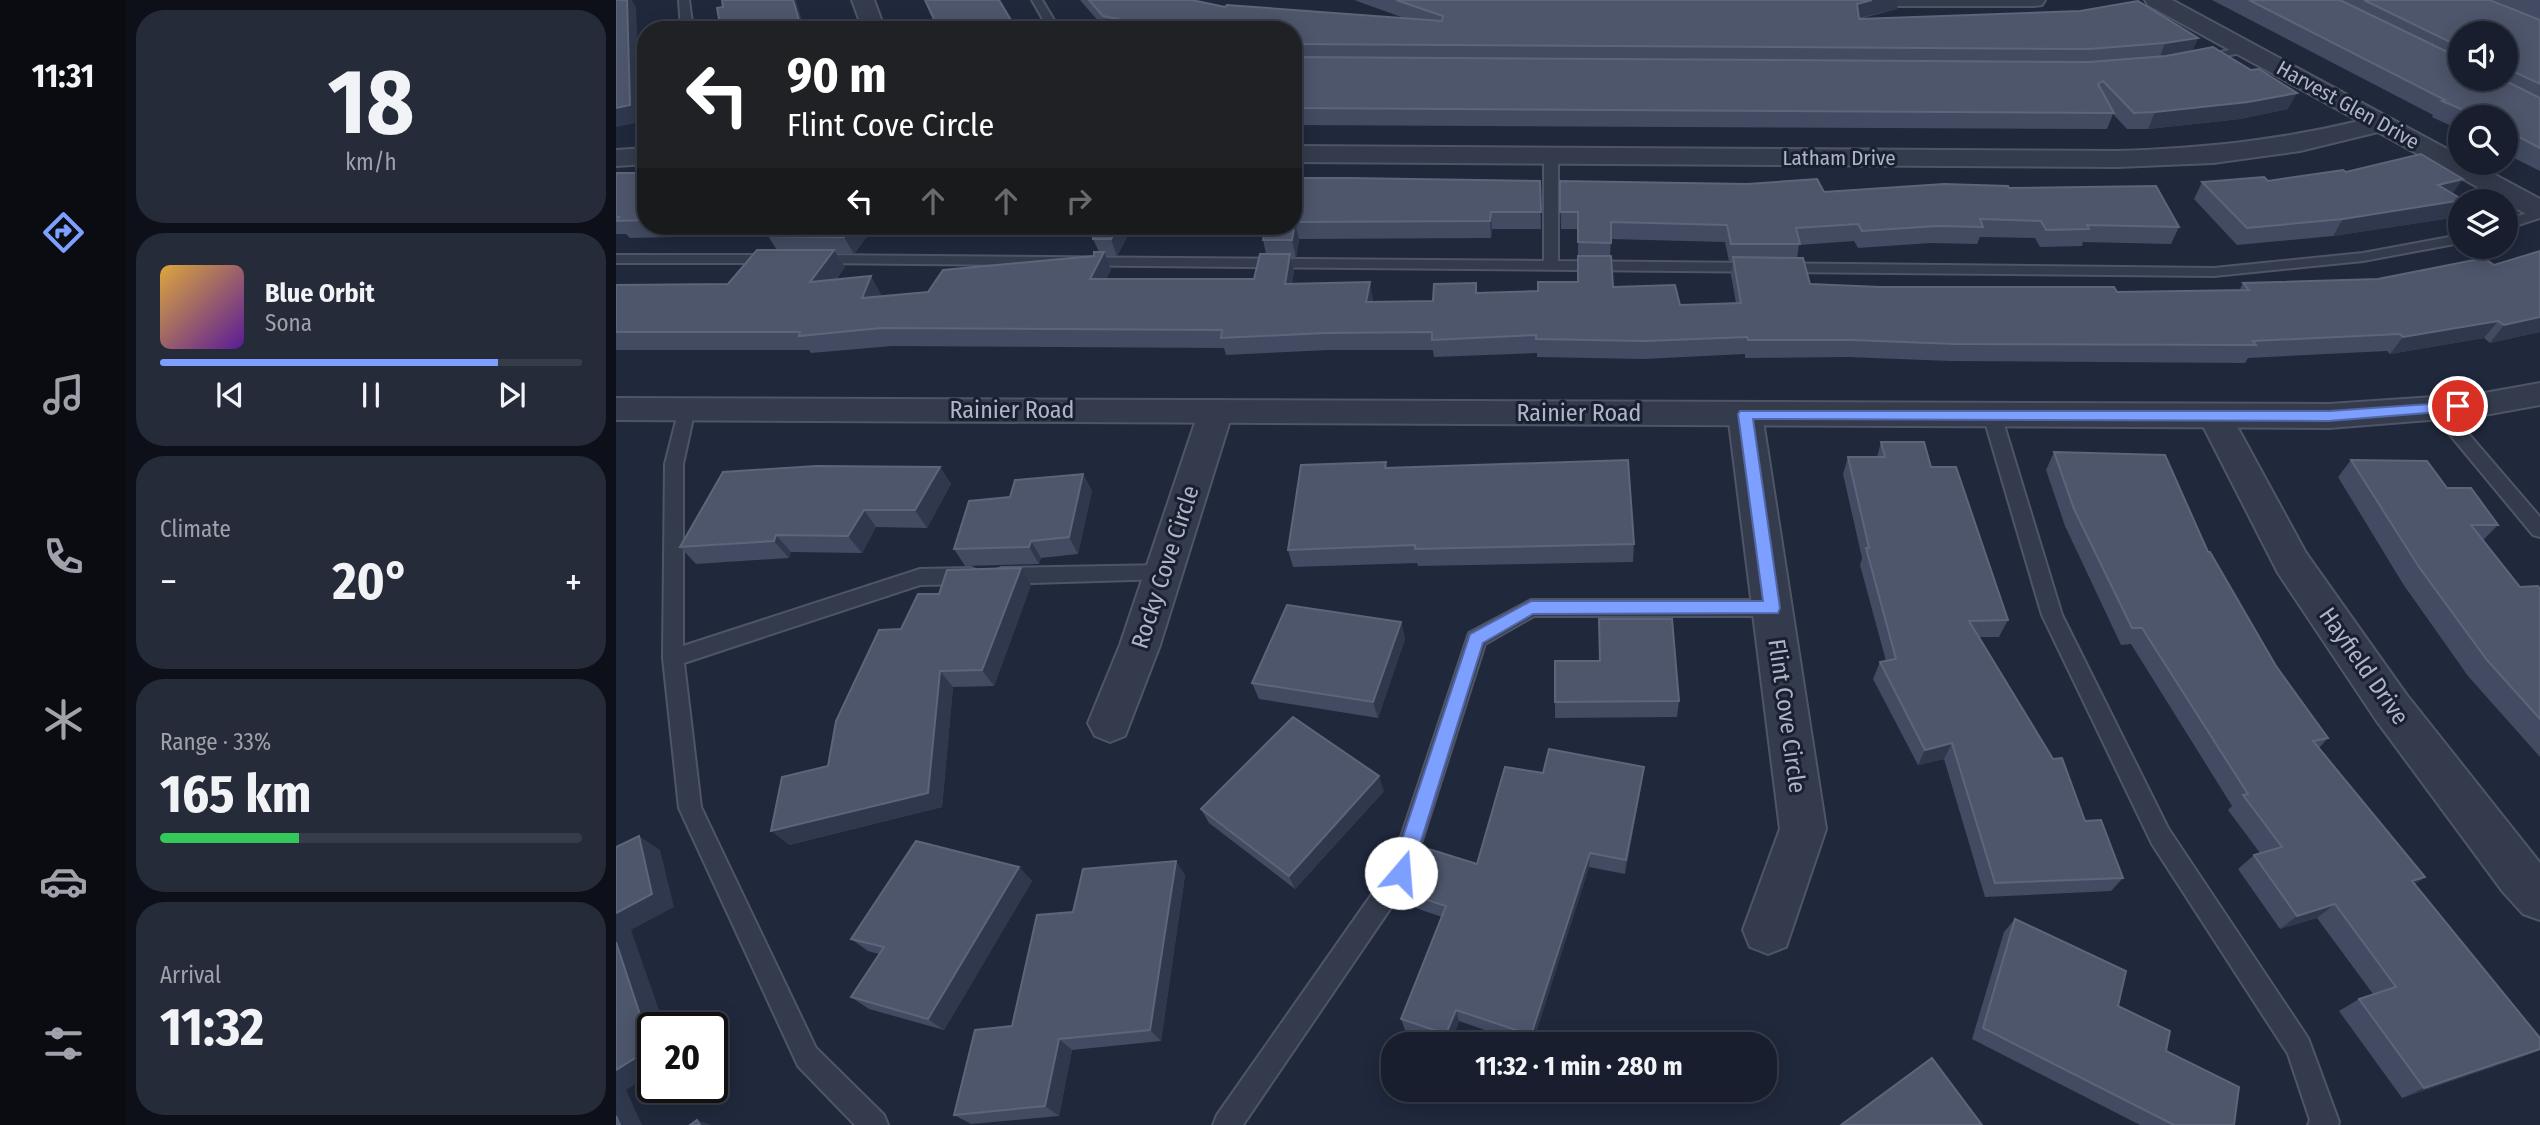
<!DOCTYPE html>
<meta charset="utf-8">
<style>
body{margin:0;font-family:"Fira Sans Condensed",sans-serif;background:#252b39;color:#f1f3f6;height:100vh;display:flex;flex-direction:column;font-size:26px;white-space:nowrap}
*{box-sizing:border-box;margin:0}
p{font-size:23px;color:#9fa2aa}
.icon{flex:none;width:38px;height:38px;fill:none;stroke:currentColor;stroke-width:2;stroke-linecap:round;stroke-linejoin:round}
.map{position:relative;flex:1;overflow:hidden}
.side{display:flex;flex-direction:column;gap:10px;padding:10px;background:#0d1019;width:490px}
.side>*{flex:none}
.hud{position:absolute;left:21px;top:21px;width:665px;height:214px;border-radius:28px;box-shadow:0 4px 18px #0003,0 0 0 2px #363c49;background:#202124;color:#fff;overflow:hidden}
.tools{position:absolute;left:1832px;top:21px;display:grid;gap:14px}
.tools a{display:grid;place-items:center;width:70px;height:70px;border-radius:50%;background:#181e2d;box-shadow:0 4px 18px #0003,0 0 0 2px #363c49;font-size:35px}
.speed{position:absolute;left:21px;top:1012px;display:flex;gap:14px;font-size:35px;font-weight:700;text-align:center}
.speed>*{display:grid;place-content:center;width:91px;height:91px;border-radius:50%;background:#181e2d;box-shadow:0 4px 18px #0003,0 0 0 2px #363c49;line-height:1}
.speed .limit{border:4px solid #111;border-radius:10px;background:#fff;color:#111}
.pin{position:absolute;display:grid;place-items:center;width:60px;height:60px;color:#fff;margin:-30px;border:4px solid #fff;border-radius:50%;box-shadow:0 2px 7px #0007}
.me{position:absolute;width:77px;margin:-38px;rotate:18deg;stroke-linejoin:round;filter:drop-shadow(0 0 5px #0008)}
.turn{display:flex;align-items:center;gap:24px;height:147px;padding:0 35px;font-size:32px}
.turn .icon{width:91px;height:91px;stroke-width:2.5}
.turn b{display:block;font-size:49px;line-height:60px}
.lanes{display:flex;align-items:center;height:66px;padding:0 35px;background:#0003;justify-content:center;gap:35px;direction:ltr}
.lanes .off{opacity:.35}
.big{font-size:52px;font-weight:700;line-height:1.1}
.side .tile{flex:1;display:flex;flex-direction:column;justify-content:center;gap:10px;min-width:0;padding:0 24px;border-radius:28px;background:#252b39}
.side .dial{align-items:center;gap:0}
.dial b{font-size:91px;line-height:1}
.song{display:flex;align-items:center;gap:21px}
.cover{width:84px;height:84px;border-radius:10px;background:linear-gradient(135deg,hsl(40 70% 55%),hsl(270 70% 35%))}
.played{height:7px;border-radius:4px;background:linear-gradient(90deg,#7d9fff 80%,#363c49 80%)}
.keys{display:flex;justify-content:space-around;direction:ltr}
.heat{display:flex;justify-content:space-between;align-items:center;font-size:38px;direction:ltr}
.charge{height:10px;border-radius:5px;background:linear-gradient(90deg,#34c759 33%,#363c49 0)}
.trip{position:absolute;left:765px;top:1032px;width:396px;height:70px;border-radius:28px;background:#181e2d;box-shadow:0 4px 18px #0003,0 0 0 2px #363c49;font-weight:700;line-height:70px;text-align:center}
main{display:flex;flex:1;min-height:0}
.tabs{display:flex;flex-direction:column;width:126px;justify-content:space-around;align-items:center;background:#0a0c12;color:#9fa2aa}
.tabs .icon{width:49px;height:49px}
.tabs .on{color:#7d9fff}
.tabs b{font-size:32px;color:#f1f3f6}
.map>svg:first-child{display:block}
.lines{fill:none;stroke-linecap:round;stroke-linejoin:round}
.service-casing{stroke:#4f5566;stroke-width:4}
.minor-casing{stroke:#4f5566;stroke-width:4}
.tertiary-casing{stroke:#4f5566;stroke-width:4}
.service{fill:#343b4c;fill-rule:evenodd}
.minor{fill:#343b4c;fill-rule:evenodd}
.tertiary{fill:#343b4c;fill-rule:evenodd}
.wall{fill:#424b61;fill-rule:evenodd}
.shaded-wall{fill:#30384d}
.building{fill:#4e566c;stroke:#5d657a;stroke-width:2}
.route{fill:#7d9fff;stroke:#5167a6;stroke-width:2}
.labels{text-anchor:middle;stroke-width:6;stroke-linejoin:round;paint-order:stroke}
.far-street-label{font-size:21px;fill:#afb5c8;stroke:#192030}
.street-label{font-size:24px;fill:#afb5c8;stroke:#192030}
</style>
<main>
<nav class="tabs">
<b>11:31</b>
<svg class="icon on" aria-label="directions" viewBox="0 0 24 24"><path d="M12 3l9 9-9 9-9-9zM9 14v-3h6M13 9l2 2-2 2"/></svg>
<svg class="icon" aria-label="music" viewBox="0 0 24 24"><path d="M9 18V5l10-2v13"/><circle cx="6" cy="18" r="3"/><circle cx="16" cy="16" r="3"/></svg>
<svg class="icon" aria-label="phone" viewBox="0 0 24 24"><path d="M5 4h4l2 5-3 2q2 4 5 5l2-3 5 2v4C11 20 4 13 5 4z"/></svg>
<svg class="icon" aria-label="climate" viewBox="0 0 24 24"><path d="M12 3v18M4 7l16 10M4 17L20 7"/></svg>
<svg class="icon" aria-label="car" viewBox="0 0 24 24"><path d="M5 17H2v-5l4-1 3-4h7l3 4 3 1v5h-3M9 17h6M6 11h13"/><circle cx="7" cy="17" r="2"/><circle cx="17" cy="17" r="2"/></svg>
<svg class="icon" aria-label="filters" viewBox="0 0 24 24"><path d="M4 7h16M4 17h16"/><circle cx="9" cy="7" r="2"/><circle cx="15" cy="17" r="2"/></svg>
</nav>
<section class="side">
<div class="tile dial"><b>18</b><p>km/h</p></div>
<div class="tile">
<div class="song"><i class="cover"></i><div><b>Blue Orbit</b><p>Sona</p></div></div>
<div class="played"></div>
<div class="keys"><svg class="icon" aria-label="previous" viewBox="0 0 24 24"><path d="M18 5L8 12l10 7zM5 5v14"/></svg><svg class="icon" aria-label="pause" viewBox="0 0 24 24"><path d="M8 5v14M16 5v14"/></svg><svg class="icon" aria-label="next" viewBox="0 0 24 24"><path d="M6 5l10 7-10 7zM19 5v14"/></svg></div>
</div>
<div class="tile"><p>Climate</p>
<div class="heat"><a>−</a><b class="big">20°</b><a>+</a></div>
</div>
<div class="tile"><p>Range · 33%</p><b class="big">165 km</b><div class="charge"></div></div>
<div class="tile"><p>Arrival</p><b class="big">11:32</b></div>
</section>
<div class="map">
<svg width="1924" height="1125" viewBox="0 0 1924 1125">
<rect width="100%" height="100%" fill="#20283c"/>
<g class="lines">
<defs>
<g id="service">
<polygon points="63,0 73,0 77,30 65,30"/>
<polygon points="416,0 426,0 444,30 433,30"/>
<polygon points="1631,46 1637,49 1635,51 1584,61 1578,58"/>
<polygon points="935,152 942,156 942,261 1598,268 1747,253 1844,235 1844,243 1747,261 1598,276 200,263 193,259 200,255 928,261 928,156"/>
<polygon points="1924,209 1924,218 1890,229 1890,220"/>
<polygon points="0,255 159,255 166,259 159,263 0,263"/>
<polygon points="1821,402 1827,404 1924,517 1924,537 1917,535 1815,412 1813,408"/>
<polygon points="71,403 79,409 67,464 67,646 304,569 355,568 362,571 365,576 362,581 355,584 304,585 68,663 85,807 200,1048 268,1115 272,1125 239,1125 182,1066 63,808 47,658 49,464 63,409"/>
<polygon points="1376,409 1385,415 1446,615 1552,828 1692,1038 1723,1122 1722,1125 1692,1125 1694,1120 1672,1054 1536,844 1426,615 1367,415"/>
<polygon points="548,565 555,567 558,572 555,577 548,579 385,584 378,581 375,576 378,571 385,568"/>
<polygon points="915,600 1156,600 1163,602 1166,608 1163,614 1156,616 918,616 869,644 793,881 627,1125 597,1125 601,1115 775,867 853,633"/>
</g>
<g id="minor">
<polygon points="236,0 258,0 269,30 247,30"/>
<polygon points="1271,0 1429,0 1426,5 1418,6 1282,6 1274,5"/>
<path d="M 1529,0 L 1556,0 L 1844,156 L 1844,163 L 1857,163 L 1924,199 L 1924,218 L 1914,216 L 1762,132 L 1684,151 L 1597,163 L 1501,167 L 677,162 L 677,146 L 1501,151 C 1587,148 1659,141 1743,121 L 1532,5 Z"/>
<polygon points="30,148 30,164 0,166 0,150"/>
<polygon points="600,400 612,403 617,411 544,645 509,736 494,742 479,736 472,723 504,645 583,411 588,403"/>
<polygon points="1129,402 1141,406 1146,414 1210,829 1170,947 1152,954 1134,947 1127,930 1164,829 1112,414 1117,406"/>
<polygon points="1599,404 1611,408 1690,553 1790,694 1924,863 1924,920 1907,914 1887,892 1760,720 1662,573 1582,416 1587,408"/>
</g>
<polygon id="tertiary" points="1924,383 1924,405 1863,416 1713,428 0,420 0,398 1713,404 1863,394"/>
</defs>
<!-- service casing -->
<use href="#service" class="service-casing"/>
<!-- minor casing -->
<use href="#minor" class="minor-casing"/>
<!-- tertiary casing -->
<use href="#tertiary" class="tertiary-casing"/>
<!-- service -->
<use href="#service" class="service"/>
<!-- minor -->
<use href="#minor" class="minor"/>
<!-- tertiary -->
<use href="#tertiary" class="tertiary"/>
</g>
<!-- wall -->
<g class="wall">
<polygon points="464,0 576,0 609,7 788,18 738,0 1283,0 1281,9 1243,19 1582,38 1576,51 1672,109 1624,119 1532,129 1511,129 1497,114 1491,129 677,125 677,30 490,30"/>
<path d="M 1596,0 L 1874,0 L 1900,10 L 1877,0 L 1924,0 L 1924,171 L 1890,154 L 1890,117 L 1844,117 L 1844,130 L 1816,117 L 1817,115 ZM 1844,33 L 1890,33 L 1890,79 L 1844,79 Z"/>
<polygon points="1730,172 1837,194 1835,218 1717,236 1621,245 1578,199 1586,182 1652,181"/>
<path d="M 0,173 L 30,173 L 30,226 L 677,226 L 677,178 L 924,181 L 925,229 L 876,229 L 875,238 L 683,239 L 680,258 L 675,257 L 678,271 L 676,283 L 757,299 L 756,302 L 817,301 L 860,293 L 922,291 L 962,282 L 962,229 L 945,229 L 944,181 L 1208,192 L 1393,188 L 1563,227 L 1555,244 L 1467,242 L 1466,246 L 1424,247 L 1419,238 L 1364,237 L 1361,244 L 1315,243 L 1242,248 L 1238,241 L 1183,245 L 1181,258 L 1194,284 L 1264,287 L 1501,292 L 1623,291 L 1627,283 L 1762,279 L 1878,265 L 1924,251 L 1924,332 L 1874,343 L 1868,338 L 1774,354 L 1771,351 L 1632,358 L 1629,363 L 1334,361 L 1232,357 L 1129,358 L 1129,354 L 1028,359 L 921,357 L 921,353 L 818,357 L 817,350 L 713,350 L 610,355 L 608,348 L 276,346 L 195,353 L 193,350 L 0,350 L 0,285 L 112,284 L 161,250 L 152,236 L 153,235 L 14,238 L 10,234 L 0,234 ZM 253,234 L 477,234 L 477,239 L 483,252 L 478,256 L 312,292 L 264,296 L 265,294 L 220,280 L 229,267 L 221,254 L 238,254 ZM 511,237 L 648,237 L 647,240 L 650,254 L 638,279 L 490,279 L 495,270 L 489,256 L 501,256 ZM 995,239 L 1109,242 L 1113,261 L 1117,261 L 1115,275 L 1120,303 L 1064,305 L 997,287 L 994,256 Z"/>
<polygon points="1265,442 1315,467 1392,620 1383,637 1363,637 1469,821 1507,878 1495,891 1369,897 1328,759 1302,765 1257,679 1264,662 1270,661 1244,565 1246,558 1227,474 1232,457 1261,457"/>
<polygon points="1438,452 1592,552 1660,666 1712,738 1703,748 1809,877 1799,884 1924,1038 1924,1050 1906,1057 1786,1098 1723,1011 1743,999 1757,994 1701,918 1664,929 1622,869 1638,855 1644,853 1612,810 1616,806 1515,644 1505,645 1449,526 1430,470"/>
<polygon points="1735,460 1831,488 1882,525 1867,540 1904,587 1924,589 1924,757 1852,676 1787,584 1722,477"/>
<polygon points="770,462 771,468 1018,544 1017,562 802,566 801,563 677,567 672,550"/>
<polygon points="324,467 335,484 311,528 260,527 246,553 175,552 173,558 80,564 64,547"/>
<polygon points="467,474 476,491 462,554 425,558 423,564 349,566 338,549 394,497"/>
<polygon points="415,585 378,686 337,687 326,807 173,845 212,766 285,629"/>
<polygon points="983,619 1063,701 1061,717 939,718 939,702 983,661"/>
<polygon points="785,622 789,639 762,718 643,699 636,683"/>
<polygon points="1028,767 1026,782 1009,874 973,867 916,1045 912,1045 843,1021 834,1045 789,1030 785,1019 826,917 788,904 784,891 861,864 927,773"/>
<polygon points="768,791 679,889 593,823 585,809"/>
<polygon points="403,867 416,881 328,1030 253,1009 235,997 263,954 252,951 235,939"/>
<polygon points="569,875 545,1041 456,1050 443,1116 355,1124 338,1115 396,1026 457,912"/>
<polygon points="1399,919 1502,1006 1550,1051 1618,1125 1524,1125 1356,1039 1388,932"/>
</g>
<!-- shaded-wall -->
<g class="shaded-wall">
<polygon points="11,0 16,0 20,7 25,122 0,127 0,108"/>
<polygon points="177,0 180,0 189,30 186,30"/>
<polygon points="1256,0 1283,0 1281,9 1238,19 1241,4"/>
<polygon points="1582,38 1575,54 1543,59 1549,43"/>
<polygon points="1681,93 1672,109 1624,119 1532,129 1539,112"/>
<polygon points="1847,179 1835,196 1822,185"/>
<polygon points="1847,200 1844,201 1844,204 1835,218 1717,236 1727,219"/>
<polygon points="875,212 876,229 875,238 874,221"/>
<polygon points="679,222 683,239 680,258 676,240"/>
<polygon points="236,226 249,226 253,234 238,254 228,237"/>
<polygon points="502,226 507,226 511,237 501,256 495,239"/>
<polygon points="218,250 229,267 206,299 194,282"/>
<polygon points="488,252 495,270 481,296 474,279"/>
<polygon points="674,254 678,271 673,301 669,284"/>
<polygon points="255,276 265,294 256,315 246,298"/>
<polygon points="754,282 757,299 754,320 750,302"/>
<polygon points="1924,317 1924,332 1874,343 1888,325"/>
<polygon points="1882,321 1868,338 1774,354 1787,337"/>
<polygon points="324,467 335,484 311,528 299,510"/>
<polygon points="467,474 476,491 462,554 453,537"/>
<polygon points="248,510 260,527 246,553 232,536"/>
<polygon points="160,535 175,552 173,558 158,541"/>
<polygon points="415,541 425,558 423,564 413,547"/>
<polygon points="405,568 415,585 378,686 366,670"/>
<polygon points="785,622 789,639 762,718 757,702"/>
<polygon points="324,671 337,687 326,807 173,845 155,831"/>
<polygon points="1336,743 1328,759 1302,765 1309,750"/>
<polygon points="1028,767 1026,782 1009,874 1010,860"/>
<polygon points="763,776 768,791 679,889 673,876"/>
<polygon points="23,836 44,850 58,907 15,930 49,1027 37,1027 37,1073 10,1090 26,1125 4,1125 0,1116 0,913"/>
<polygon points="974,853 973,867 916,1045 915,1035"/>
<polygon points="560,861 569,875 545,1041 534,1030"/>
<polygon points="403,867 416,881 328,1030 312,1019"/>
<polygon points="1809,877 1789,891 1796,881"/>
<polygon points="1719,904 1701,918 1664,929 1681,916"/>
<polygon points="840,1010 843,1021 834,1045 830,1034"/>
<polygon points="443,1039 456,1050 443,1116 429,1106"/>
<polygon points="1924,1049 1906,1057 1786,1098 1808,1088"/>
<polygon points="81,1120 95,1125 84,1125"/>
</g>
<!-- building -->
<g class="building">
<polygon points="0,0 11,0 14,105 0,108"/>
<polygon points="106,0 177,0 186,30 105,30 101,8 107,7"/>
<polygon points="309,0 383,0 401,30 323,30"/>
<polygon points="473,0 576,0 609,7 611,5 826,21 827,16 780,0 1256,0 1241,4 1243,19 1464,11 1522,1 1582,38 1549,43 1473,49 677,44 677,30 539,30 542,27 487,16"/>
<polygon points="1633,0 1724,0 1844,58 1844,79 1886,79 1924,98 1924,148 1895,133 1898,132 1890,129 1890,117 1864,117 1826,101 1829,100"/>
<polygon points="1748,0 1874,0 1924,20 1924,84 1890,68 1890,33 1844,33 1844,47"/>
<polygon points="1597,47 1635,70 1643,69 1681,93 1632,102 1539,112 1518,113 1487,81 1482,84 1498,113 677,108 677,57 1473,62 1550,56"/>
<polygon points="1805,154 1847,179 1822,185 1847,200 1727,219 1631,228 1586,182 1648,177 1652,181 1727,170 1730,172"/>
<polygon points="0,173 30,173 30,220 0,221 3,217 0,217"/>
<polygon points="677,178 733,178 924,181 925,212 875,212 874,221 679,222 676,240 647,240 650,226 677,226"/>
<polygon points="1201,179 1208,192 1328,184 1392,186 1393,188 1540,186 1563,227 1471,225 1473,229 1430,230 1425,221 1364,219 1367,227 1320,226 1246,231 1242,224 1180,228 1184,244 1115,244 1111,225 995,222 995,243 962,242 962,212 944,212 944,181 1131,184"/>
<polygon points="161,226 236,226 228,237 152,236"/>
<polygon points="477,226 502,226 495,239 477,239"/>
<polygon points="141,250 218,250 194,282 255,276 246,298 312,292 327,270 478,256 478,252 488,252 474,279 638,279 644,254 674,254 669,284 754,282 750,302 817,301 818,284 860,283 860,293 922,291 922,282 962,282 962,256 995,256 997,287 1059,285 1064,305 1125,303 1117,257 1187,258 1194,284 1264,287 1498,287 1501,292 1633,290 1627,283 1762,279 1868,258 1878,265 1924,251 1924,317 1888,325 1882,321 1787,337 1784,334 1637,341 1640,345 1339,344 1236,340 1132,340 1131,337 1029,341 920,339 920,335 816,340 816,332 709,333 605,338 606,330 265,328 183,336 184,332 0,332 0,285 112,284"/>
<polygon points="1265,442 1308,442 1315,467 1340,467 1392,620 1353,621 1437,759 1446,758 1469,821 1485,820 1507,878 1379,883 1336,743 1309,750 1264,662 1280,659 1250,548 1253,548 1232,457 1269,457"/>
<polygon points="1438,452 1549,455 1592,552 1594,552 1660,666 1712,738 1697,741 1809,877 1796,881 1924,1038 1924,1049 1808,1088 1743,999 1780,987 1719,904 1681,916 1638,855 1666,847 1627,795 1632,794 1526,628 1516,628 1458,509"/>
<polygon points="1012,460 1018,544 799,549 799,545 672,550 685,465 770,462 769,468"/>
<polygon points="1735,460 1811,461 1831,488 1855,488 1882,525 1855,525 1904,587 1922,586 1924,589 1924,719 1871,660 1803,567"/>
<polygon points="200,466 324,467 299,510 248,510 232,536 160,535 158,541 64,547 107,472"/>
<polygon points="467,474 453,537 415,541 413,547 338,549 353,501 394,497 399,480"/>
<polygon points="405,568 366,670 324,671 312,793 155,831 166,777 212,766 220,721 263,630 285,629 302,594 323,594 331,570"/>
<polygon points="671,605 785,622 757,702 636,683"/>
<polygon points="983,619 1056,619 1063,701 939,702 939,661 984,661"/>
<polygon points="677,717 763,776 673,876 585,809"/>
<polygon points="933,749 1028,767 1010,860 974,853 915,1035 840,1010 830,1034 785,1019 830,906 784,891 803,846 861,864 889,767 927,773"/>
<polygon points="23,836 36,894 0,913 0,847"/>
<polygon points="300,841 403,867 312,1019 235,997 268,947 235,939"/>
<polygon points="560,861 534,1030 443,1039 429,1106 338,1115 359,1030 396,1026 421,915 457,912 467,869"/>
<polygon points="1399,919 1510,971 1502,1006 1554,1031 1550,1051 1623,1087 1618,1125 1558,1125 1367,1028"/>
<polygon points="0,942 35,1048 0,1070"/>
<polygon points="1316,1058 1366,1125 1225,1125"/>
<polygon points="0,1116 4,1125 0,1125"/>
<polygon points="81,1120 84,1125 74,1125"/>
</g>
<!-- route -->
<polygon class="route" points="1842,402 1849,406 1847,410 1713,421 1137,419 1164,608 1162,613 917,614 867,643 795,873 792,879 785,882 778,879 775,873 854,634 915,601 1147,601 1122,414 1124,411 1713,411"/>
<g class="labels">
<!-- far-street labels -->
<g class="far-street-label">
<text transform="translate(1732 105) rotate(29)" y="7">Harvest Glen Drive</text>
<text x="1223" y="165">Latham Drive</text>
</g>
<!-- street labels -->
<g class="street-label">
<text x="396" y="418">Rainier Road</text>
<text x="963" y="421">Rainier Road</text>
<text transform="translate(549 567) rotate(-72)" y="8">Rocky Cove Circle</text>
<text transform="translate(1748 666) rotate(55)" y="8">Hayfield Drive</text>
<text transform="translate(1171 716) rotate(82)" y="8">Flint Cove Circle</text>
</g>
</g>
</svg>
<div class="tools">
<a><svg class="icon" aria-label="sound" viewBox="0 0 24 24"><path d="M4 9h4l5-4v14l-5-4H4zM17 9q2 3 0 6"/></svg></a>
<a><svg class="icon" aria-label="search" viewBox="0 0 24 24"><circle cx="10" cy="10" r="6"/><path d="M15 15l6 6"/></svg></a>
<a><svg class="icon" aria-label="layers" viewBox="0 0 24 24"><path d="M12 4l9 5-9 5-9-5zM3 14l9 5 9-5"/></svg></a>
</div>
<div class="speed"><div class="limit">20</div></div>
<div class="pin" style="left:1842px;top:406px;background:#d93025"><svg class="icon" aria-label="arrive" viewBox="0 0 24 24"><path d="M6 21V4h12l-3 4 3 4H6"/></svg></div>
<svg class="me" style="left:785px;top:873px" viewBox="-20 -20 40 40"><circle r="19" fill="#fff"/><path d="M0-13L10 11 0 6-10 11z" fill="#7d9fff"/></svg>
<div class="trip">11:32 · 1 min · 280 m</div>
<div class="hud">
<div class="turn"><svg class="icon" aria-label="left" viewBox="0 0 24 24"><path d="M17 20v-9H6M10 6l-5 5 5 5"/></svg><div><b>90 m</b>Flint Cove Circle</div></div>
<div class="lanes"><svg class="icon" aria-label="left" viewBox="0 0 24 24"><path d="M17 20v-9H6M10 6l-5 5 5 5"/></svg><svg class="icon off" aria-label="ahead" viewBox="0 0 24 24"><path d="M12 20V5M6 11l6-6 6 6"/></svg><svg class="icon off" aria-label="ahead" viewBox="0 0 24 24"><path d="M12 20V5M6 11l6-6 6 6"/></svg><svg class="icon off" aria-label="right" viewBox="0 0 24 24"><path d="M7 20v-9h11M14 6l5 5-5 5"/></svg></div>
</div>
</div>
</main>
